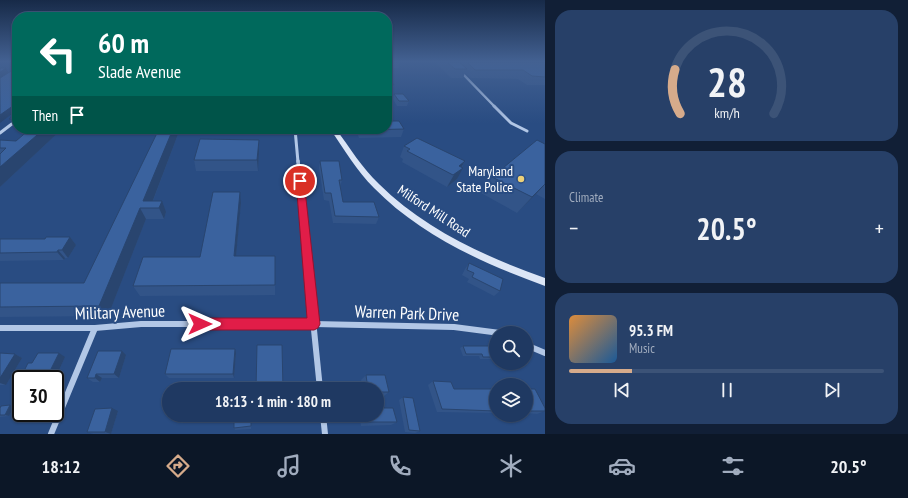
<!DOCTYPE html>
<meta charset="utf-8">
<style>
body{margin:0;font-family:"PT Sans Narrow",sans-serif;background:#274068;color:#f1f3f6;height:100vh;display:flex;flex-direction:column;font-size:15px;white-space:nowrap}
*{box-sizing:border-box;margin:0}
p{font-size:13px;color:#a1acbe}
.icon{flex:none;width:22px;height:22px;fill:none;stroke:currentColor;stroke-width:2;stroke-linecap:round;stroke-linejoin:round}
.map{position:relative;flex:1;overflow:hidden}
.sheet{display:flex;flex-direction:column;gap:10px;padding:10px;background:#111f36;width:363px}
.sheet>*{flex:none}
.hud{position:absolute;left:12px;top:12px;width:380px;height:122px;border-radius:16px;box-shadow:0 1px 3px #0004,0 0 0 1px #3c5377;background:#00695c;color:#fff;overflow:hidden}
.buttons{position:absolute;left:489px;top:326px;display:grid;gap:8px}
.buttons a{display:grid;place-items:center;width:44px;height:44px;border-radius:50%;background:#1f3962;box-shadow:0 1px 3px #0004,0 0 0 1px #3c5377;font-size:20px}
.speed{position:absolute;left:12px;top:370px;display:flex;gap:8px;font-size:20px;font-weight:700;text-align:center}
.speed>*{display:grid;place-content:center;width:52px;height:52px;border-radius:50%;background:#1f3962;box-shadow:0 1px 3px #0004,0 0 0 1px #3c5377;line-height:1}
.speed .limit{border:2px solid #111;border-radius:6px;background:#fff;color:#111}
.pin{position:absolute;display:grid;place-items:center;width:34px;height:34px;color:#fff;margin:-17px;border:2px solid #fff;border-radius:50%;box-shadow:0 1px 4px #0007}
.me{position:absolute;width:44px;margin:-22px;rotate:90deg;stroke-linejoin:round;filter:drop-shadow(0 0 3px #0008)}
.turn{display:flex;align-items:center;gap:14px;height:84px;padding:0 20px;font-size:18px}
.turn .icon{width:52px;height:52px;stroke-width:2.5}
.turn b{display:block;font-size:28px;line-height:34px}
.then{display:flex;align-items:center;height:38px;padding:0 20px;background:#0003;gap:8px;font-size:15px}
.big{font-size:30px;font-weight:700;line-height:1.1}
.sheet .tile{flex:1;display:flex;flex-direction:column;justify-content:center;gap:6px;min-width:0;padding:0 14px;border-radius:16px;background:#274068}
.sheet .dial{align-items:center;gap:0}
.dial svg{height:104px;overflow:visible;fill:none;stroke:#3c5377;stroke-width:7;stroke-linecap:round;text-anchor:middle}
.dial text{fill:#f1f3f6;stroke:none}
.song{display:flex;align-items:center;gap:12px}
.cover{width:48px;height:48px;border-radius:6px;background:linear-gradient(135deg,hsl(30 70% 55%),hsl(210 70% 35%))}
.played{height:4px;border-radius:2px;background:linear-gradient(90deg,#d6ab8b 20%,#3c5377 20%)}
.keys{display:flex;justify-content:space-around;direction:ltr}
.heat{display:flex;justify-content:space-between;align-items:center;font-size:22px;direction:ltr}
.trip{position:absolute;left:162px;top:382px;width:222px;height:40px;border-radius:20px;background:#1f3962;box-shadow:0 1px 3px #0004,0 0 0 1px #3c5377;font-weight:700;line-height:40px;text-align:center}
.tab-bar{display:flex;height:64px;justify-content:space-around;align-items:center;background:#0c1727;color:#a1acbe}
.tab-bar .icon{width:28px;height:28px}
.tab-bar .active{color:#d6ab8b}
.tab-bar b{font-size:18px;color:#f1f3f6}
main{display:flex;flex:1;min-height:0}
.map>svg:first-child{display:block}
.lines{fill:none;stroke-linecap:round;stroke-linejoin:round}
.minor-far4{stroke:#b2c7e6;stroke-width:2.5}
.minor-far3{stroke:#b2c7e6;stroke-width:3}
.minor-far2{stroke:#b2c7e6;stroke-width:3.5}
.minor-far1{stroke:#b2c7e6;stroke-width:4.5}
.minor{stroke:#b2c7e6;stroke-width:6}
.secondary{fill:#dbe5f6;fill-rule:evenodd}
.wall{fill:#325488}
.shaded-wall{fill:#29456f}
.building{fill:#3a629e;stroke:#29456f}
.route{fill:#e11d48;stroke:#92132f}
.poi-dot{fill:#edd179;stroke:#294c82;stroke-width:1.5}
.labels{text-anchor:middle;stroke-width:4;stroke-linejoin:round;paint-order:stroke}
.poi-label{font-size:14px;fill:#fff;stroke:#294c82;text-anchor:end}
.street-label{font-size:14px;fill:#fff;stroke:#294c82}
.near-street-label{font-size:17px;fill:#fff;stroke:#294c82}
</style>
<main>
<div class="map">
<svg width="545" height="434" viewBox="0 0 545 434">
<rect width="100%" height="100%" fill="#294c82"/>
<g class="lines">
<!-- minor-far4 -->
<polyline class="minor-far4" points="461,72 495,107"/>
<!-- minor-far3 -->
<g class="minor-far3">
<polyline points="494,106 511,123 527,131"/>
<polyline points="295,129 298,162"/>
<polyline points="0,133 17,120"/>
</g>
<!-- minor-far2 -->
<polyline class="minor-far2" points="298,161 305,232"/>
<!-- minor-far1 -->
<polyline class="minor-far1" points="305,231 313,321"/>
<!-- minor -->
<g class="minor">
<polyline points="313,320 320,389"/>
<polyline points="0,328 95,328 141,324 314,324 454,327 500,333"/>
<polyline points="526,345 545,353"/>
<polyline points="323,415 325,434"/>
<polyline points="51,434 95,328"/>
</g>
<!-- secondary -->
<path class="secondary" d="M 330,129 L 336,129 C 350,148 362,168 379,184 C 424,229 486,257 545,278 L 545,286 C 484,264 420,235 374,188 C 357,171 344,149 330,129 Z"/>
</g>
<!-- wall -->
<g class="wall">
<polygon points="387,62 400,62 399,68 387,68"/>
<polygon points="435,62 545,62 545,85 527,85 518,79 471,78 465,73 463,78 451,78"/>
<polygon points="387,73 394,85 392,92 387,92"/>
<polygon points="394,94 409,101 407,106 397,106 393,99"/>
<polygon points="17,114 17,129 62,129 0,187 0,140 16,141 28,130 17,130 9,119"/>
<polygon points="180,129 153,201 166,212 164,219 146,219 108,316 0,317 0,283 84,283"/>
<polygon points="211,129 255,129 255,134 212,134"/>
<polygon points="356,129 404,129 401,137 359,138"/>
<polygon points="259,140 259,151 258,171 196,171 194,160"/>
<polygon points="545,144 545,199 536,194 517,213 481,193 492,177"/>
<polygon points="404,146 465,161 462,167 457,179 447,187 402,162 403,159 400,157"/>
<polygon points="320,161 342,180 340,187 343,202 379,217 376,224 333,223 329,201 324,200 319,168"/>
<polygon points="241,203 236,256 275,256 275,295 140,296 133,286 200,257"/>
<polygon points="70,237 76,245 68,258 65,258 64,260 0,261 0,239 45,239"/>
<polygon points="469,263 500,291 494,296 467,282 469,279 462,275 465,269"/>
<polygon points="463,346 496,357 493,359 480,359 479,356 463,356 460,348"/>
<polygon points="0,353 15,354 22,358 6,385 0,385"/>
<polygon points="236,353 234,378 169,378 165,374"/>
<polygon points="126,355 119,378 102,378 100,382 93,382 87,378"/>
<polygon points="65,357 55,379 30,379 22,375 32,363"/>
<polygon points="366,375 389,392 384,396 381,396 384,408 397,422 391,425 361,426 359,415 377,415 363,389 361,380"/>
<polygon points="433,381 454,389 496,389 496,413 437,412 428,385"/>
<polygon points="526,389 545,408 545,411 537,414 526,413"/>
<polygon points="403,397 420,431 415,433 405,432 399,400"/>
<polygon points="10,405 14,407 9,416 0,417 0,408"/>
<polygon points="118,411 111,434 93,434 87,432"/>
<polygon points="234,415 284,419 283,421 251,421 251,429 235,430 234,428"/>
</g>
<!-- shaded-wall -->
<g class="shaded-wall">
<polygon points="6,68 9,73 0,78 0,72"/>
<polygon points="17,103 17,110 0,123 0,115"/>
<polygon points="44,129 62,129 0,187 0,167"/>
<polygon points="173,129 180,129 150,208 143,201"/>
<polygon points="259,140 259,151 258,171 257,160"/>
<polygon points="465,161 459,171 463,168 457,179 447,187 459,166"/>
<polygon points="545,184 536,194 517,213 532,197"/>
<polygon points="240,192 241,203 235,267 234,256"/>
<polygon points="162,201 166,212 164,219 159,208"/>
<polygon points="140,208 146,219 108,316 99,306"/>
<polygon points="70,237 76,245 68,258 62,250"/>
<polygon points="58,250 65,258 64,260 57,252"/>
<polygon points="235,349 236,353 234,378 233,374"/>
<polygon points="122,351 126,355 119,378 114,374"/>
<polygon points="59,353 65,357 55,379 48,375"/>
<polygon points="15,354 22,358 6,385 0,383 0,378"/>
<polygon points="96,374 102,378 100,382 95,378"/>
<polygon points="10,405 14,407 9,416 5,415"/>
<polygon points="112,408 118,411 111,434 105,432"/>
</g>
<!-- building -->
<g class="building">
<polygon points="447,62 459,62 467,69 455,69"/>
<polygon points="467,62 545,62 545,77 532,76 523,70 475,70"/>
<polygon points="0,68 6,68 0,72"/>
<polygon points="16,68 17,68 17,103 0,115 0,78"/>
<polygon points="387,73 394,85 387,85"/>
<polygon points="394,94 403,94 409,101 399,101"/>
<polygon points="17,114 17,120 9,119"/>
<polygon points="387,121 399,121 404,129 362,130 361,129 387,129"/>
<polygon points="30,129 44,129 0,167 0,154 6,148 0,148 0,140 16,141"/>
<polygon points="159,129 173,129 143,201 162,201 159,208 140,208 99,306 0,307 0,283 84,283"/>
<polygon points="417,138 465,161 459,166 463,168 453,175 407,151 410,149 404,146"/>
<polygon points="200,139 259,140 257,160 194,160"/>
<polygon points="537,140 545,144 545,184 532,197 492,177"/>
<polygon points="320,161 339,161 342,180 339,180 343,202 374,202 379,217 335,216 331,193 325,193"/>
<polygon points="213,192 240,192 234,256 275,256 275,285 133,286 143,257 200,257"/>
<polygon points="46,237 70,237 62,250 58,250 57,252 0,253 0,239 45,239"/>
<polygon points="469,263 503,279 500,291 472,277 474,273 467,270"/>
<polygon points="257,345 282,345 283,389 256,389"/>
<polygon points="463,346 491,346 496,357 483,357 482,354 466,354"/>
<polygon points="171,349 235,349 233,374 165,374"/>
<polygon points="98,351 122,351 114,374 96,374 95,378 87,378"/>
<polygon points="0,353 15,354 0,378"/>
<polygon points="38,353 59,353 48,375 22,375 28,363 32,363"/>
<polygon points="366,375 385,375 389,392 380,392 384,408 393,408 397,422 365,422 364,415 377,415 377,389 368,389"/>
<polygon points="433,381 451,382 454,389 496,389 496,411 442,409"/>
<polygon points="526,389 535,389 545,408 545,411 526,411"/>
<polygon points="403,397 413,398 420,431 409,430"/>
<polygon points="10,405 5,415 0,415 0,408 1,406"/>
<polygon points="112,408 105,432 87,432 95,409"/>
<polygon points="234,415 284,415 284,419 251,419 251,426 234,428"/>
</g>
<!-- sky -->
<linearGradient id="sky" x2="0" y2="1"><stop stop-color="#172a48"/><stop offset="0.5" stop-color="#436192"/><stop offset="1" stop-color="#436192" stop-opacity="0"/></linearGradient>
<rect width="545" height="123" fill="url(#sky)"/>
<!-- route -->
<polygon class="route" points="300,178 304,181 320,324 318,328 314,330 200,330 196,328 194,324 196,319 200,318 307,318 296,181"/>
<!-- markers -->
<circle class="poi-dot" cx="521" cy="179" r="4"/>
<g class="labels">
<!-- poi labels -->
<g class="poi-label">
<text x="513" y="176">Maryland<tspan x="513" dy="16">State Police</tspan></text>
</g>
<!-- street labels -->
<g class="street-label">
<text transform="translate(434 211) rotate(33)" y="5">Milford Mill Road</text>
</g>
<!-- near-street labels -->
<g class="near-street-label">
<text transform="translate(120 312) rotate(-2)" y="6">Military Avenue</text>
<text transform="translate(407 313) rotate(2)" y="6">Warren Park Drive</text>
</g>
</g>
</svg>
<div class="buttons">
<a><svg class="icon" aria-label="search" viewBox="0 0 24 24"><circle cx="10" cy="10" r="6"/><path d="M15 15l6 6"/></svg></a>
<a><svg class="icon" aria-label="layers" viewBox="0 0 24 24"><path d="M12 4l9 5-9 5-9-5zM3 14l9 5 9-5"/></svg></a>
</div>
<div class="speed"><div class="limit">30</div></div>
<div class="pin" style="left:300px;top:181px;background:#d93025"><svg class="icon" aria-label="arrive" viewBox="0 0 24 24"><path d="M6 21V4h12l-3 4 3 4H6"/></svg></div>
<svg class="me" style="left:200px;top:324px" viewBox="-20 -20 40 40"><path d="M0-17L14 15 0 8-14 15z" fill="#e11d48" stroke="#fff" stroke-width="4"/></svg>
<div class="trip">18:13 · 1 min · 180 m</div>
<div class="hud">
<div class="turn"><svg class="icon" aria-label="left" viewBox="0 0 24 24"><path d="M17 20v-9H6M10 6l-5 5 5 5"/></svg><div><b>60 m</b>Slade Avenue</div></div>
<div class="then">Then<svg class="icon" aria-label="arrive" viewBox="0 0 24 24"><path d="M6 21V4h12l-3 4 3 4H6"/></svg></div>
</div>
</div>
<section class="sheet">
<div class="tile dial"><svg viewBox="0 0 100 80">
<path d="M14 69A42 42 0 1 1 86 69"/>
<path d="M14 69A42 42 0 0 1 10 35" stroke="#d6ab8b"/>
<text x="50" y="56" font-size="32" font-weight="700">28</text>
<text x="50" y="72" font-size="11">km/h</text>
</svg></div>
<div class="tile"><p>Climate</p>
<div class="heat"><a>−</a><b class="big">20.5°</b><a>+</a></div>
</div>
<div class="tile">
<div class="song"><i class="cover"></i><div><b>95.3 FM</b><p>Music</p></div></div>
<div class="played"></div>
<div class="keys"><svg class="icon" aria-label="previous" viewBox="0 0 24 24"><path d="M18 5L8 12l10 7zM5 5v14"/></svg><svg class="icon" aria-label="pause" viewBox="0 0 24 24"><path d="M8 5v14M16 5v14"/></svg><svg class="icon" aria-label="next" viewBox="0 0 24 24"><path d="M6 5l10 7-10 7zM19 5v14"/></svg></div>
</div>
</section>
</main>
<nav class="tab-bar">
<b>18:12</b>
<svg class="icon active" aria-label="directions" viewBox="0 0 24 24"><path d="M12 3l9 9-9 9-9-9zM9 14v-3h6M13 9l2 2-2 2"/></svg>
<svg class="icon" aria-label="music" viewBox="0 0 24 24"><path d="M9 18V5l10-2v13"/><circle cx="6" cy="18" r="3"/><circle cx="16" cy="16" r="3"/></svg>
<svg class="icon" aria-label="phone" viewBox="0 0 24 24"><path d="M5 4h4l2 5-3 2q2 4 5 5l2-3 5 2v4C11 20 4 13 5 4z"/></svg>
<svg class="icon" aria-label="climate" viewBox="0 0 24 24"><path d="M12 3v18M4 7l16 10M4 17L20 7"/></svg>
<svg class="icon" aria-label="car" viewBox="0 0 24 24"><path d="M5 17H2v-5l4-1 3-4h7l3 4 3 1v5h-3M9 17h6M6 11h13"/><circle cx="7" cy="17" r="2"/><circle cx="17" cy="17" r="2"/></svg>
<svg class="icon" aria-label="filters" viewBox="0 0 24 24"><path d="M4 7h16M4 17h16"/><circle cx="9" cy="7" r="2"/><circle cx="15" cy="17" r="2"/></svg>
<b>20.5°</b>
</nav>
